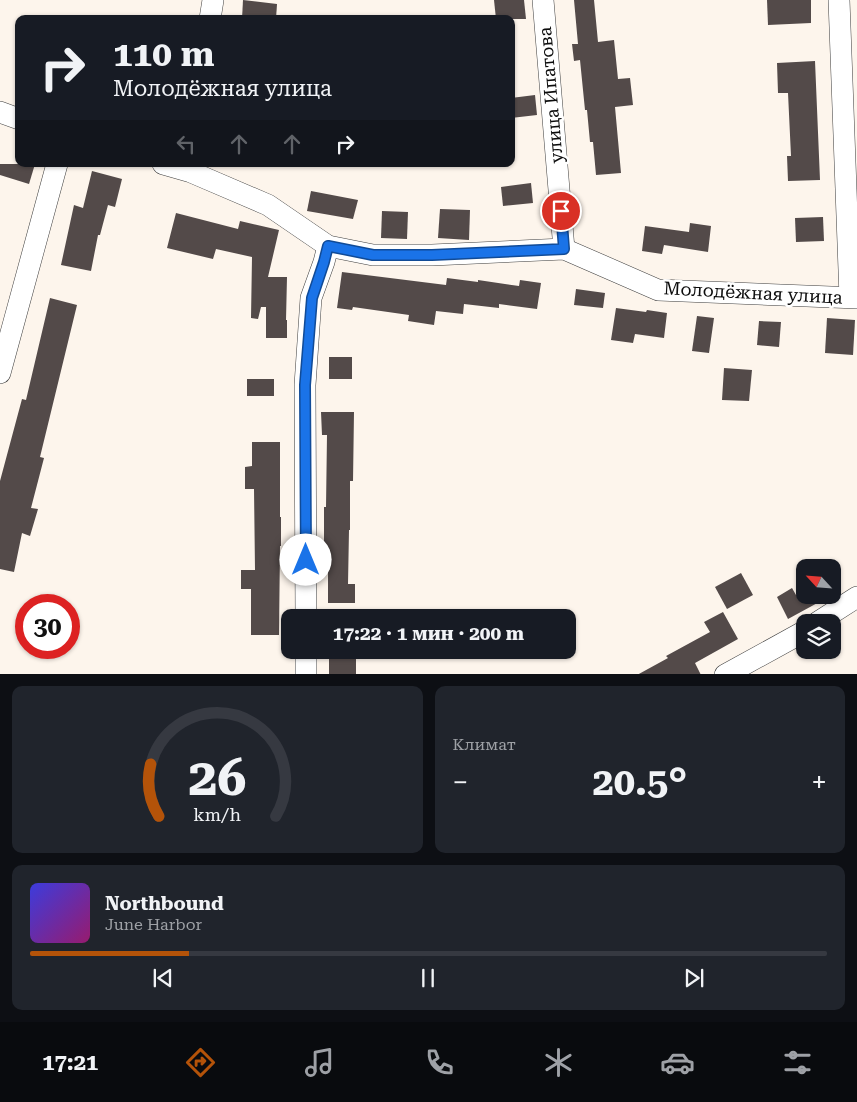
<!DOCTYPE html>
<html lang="ru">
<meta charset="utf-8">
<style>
body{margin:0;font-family:"Roboto Serif",serif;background:#20242c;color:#f1f3f6;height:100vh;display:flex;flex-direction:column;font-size:19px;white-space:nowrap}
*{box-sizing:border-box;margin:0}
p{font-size:16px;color:#9ea1a6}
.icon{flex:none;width:28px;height:28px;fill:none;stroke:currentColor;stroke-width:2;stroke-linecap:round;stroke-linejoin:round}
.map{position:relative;height:674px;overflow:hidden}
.drawer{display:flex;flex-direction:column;gap:12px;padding:12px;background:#0d0f14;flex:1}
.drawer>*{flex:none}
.banner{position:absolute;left:15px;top:15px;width:500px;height:152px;border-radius:10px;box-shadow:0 1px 4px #0004;background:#171b24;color:#f1f3f6;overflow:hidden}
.needle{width:32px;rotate:296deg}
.tools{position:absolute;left:796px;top:559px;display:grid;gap:10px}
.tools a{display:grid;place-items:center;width:45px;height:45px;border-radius:10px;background:#171b24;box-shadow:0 1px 4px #0004;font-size:25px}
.speed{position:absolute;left:15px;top:594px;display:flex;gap:10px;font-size:25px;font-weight:700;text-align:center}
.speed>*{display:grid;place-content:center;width:65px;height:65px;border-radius:50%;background:#171b24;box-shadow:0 1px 4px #0004;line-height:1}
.speed .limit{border:8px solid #d22;background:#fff;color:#111}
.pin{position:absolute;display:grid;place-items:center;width:42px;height:42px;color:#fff;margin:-21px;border:2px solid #fff;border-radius:50%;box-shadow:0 1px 5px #0007}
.me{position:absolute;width:55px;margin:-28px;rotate:0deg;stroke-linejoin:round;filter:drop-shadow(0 0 4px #0008)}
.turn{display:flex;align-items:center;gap:18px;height:105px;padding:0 15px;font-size:22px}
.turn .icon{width:65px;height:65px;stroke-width:2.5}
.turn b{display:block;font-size:35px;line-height:42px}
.lanes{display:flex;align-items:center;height:48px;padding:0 15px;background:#0003;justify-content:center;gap:25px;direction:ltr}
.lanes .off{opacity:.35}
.big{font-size:38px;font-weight:700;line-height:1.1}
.drawer .widget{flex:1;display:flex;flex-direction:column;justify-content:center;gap:8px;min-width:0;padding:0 18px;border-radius:10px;background:#20242c}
.drawer .dial{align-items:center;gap:0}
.dial svg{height:130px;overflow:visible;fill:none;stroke:#363941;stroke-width:7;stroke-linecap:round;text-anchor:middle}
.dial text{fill:#f1f3f6;stroke:none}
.song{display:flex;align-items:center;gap:15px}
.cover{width:60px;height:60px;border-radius:8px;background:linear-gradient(135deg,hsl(240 70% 55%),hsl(320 70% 35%))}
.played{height:5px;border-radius:2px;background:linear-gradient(90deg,#b45309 20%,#363941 20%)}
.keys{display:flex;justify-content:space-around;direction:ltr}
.heat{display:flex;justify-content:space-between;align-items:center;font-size:28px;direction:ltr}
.drawer .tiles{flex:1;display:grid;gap:12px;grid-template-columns:1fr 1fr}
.widget:last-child{grid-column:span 2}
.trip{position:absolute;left:281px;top:609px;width:295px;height:50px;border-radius:10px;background:#171b24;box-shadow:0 1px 4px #0004;font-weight:700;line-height:50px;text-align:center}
.tab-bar{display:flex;height:80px;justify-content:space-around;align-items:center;background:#090b0e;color:#9ea1a6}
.tab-bar .icon{width:35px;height:35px}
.tab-bar .active{color:#b45309}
.tab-bar b{font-size:22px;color:#f1f3f6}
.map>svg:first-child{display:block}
.building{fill:#534a49}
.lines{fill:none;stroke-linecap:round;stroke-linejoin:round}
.minor-casing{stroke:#3f3f3f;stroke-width:22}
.minor{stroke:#fff;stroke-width:21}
.route-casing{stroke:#114b97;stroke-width:12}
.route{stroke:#1a73e8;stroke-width:9}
.labels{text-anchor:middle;stroke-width:5;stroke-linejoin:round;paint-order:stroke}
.street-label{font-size:18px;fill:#0c0c0c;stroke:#fff}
</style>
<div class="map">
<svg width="857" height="675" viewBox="0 0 857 675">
<rect width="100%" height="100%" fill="#fdf5ec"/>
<!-- building -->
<g class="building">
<polygon points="243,0 277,4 276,19 242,19"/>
<polygon points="494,0 524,0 526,19 496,19"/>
<polygon points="574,0 594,0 598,42 614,40 618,79 630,78 633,105 615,107 621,173 596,175 593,142 590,142 587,110 585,110 580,60 574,61 572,44 578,44"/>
<polygon points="767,0 811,0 811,23 768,25"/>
<polygon points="815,61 820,180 788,181 787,156 791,156 788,93 778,93 777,63"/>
<polygon points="535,95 537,115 511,118 511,98"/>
<polygon points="0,164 35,164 29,184 0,175"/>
<polygon points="92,171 122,179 115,207 108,205 100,235 98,235 91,271 61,265 74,205 83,208"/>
<polygon points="531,183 533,203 503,206 501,187"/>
<polygon points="311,191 358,200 353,219 307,211"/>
<polygon points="440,209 470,210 469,240 438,238"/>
<polygon points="382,211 408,212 407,239 381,238"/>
<polygon points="176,213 238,229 240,221 279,230 268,277 287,277 286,320 287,320 287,338 266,338 266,307 261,307 258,319 251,318 252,257 216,249 213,259 167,248"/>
<polygon points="823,217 824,241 796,242 795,218"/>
<polygon points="690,223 711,226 708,252 664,245 662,254 642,251 645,226 689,232"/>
<polygon points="342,272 446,285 447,278 478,282 478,280 519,286 520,280 541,283 537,309 499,304 499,308 464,304 463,314 436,311 434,325 408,321 409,315 353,307 352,310 337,308"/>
<polygon points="576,289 605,293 603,308 574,305"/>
<polygon points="50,298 77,305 40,457 44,458 31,508 38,509 30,536 22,533 14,572 0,569 0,481 22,399 26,400"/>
<polygon points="616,308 646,312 647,310 667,313 664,338 635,334 633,343 611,340"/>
<polygon points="697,316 714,318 709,353 692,351"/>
<polygon points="827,318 855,320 853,355 825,353"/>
<polygon points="759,321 781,322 779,347 757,345"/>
<rect x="329" y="357" width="23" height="22"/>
<polygon points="724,368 752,370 749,401 722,400"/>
<rect x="247" y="379" width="27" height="17"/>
<polygon points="321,412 354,412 353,481 350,481 350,530 349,530 348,584 355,584 355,603 328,603 328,564 322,564 322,541 324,541 324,507 326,507 327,435 322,435"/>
<polygon points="252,442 280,442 280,517 281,517 281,546 280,546 279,635 251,635 251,589 241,589 241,570 255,570 254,489 245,489 245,467 252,466"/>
<polygon points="741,573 753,595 727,609 715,587"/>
<polygon points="792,588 796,595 832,595 788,619 777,597"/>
<polygon points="723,612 738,639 695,663 701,675 637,675 668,658 666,656 710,632 704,622"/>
<rect x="329" y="650" width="27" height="25"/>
</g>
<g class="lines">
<defs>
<g id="minor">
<polyline points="543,0 564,249"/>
<polyline points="839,0 850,297"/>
<polyline points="210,19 213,0"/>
<polyline points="0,112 19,119"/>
<polyline points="163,164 191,172 268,205 328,246 373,255 432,255 564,249 658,290 857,298"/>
<polyline points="0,373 57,164"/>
<polyline points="306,618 305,385 311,298 324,262 328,246"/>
<polyline points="818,622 857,597"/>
<polyline points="306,650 306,675"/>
<polyline points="725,675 805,631"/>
</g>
</defs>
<!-- minor casing -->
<use href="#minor" class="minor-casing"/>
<!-- minor -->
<use href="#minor" class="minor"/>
</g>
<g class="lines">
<defs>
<polyline id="route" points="306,560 305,385 312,298 324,262 328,246 373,255 432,255 564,249 561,211"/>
</defs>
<!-- route casing -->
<use href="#route" class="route-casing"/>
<!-- route -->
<use href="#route" class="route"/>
</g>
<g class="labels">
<!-- street labels -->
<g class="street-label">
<text transform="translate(551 95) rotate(-95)" y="6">улица Ипатова</text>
<text transform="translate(753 293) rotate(3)" y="6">Молодёжная улица</text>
</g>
</g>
</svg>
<div class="tools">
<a><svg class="needle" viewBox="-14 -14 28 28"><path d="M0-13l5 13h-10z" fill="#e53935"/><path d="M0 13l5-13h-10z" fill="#9ea1a6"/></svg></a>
<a><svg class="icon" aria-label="layers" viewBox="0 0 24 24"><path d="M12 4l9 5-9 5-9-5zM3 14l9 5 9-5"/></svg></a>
</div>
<div class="speed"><div class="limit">30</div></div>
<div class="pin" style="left:561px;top:211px;background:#d93025"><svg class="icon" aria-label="arrive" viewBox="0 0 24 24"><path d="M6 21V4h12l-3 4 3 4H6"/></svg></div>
<svg class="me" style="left:306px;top:560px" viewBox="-20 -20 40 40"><circle r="19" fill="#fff"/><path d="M0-13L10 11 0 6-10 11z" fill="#1a73e8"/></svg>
<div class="trip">17:22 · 1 мин · 200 m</div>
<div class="banner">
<div class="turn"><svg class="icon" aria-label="right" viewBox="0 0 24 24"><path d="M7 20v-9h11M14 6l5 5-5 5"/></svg><div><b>110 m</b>Молодёжная улица</div></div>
<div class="lanes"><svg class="icon off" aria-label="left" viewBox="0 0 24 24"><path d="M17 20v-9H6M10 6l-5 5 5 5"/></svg><svg class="icon off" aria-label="ahead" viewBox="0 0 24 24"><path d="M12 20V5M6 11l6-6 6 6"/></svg><svg class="icon off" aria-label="ahead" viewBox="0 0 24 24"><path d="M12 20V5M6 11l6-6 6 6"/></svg><svg class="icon" aria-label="right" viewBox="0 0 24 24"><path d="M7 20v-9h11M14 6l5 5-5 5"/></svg></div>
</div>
</div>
<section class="drawer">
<div class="tiles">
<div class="widget dial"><svg viewBox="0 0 100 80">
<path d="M14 69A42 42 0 1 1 86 69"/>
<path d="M14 69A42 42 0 0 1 9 37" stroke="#b45309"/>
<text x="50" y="56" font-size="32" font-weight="700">26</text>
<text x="50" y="72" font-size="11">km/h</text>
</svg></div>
<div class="widget"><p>Климат</p>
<div class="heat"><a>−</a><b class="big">20.5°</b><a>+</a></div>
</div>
<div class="widget">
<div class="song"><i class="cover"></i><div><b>Northbound</b><p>June Harbor</p></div></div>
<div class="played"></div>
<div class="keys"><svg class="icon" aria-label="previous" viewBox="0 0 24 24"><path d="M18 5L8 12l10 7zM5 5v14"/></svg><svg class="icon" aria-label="pause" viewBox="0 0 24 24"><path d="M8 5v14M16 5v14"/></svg><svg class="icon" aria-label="next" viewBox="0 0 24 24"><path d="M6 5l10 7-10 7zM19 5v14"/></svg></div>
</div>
</div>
</section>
<nav class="tab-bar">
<b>17:21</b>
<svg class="icon active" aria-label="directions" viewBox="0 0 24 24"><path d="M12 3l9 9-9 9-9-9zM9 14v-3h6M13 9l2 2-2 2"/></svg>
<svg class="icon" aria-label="music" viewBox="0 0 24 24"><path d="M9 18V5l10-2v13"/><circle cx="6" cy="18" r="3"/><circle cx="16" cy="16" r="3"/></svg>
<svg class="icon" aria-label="phone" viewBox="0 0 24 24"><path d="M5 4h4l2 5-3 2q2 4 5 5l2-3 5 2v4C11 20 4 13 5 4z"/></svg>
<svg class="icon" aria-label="climate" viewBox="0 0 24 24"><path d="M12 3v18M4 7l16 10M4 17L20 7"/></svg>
<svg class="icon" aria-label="car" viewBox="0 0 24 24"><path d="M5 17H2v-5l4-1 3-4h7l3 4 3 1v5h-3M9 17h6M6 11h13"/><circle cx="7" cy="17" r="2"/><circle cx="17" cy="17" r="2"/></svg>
<svg class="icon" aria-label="filters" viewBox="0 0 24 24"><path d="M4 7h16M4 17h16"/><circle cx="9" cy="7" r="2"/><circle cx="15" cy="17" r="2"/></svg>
</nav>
